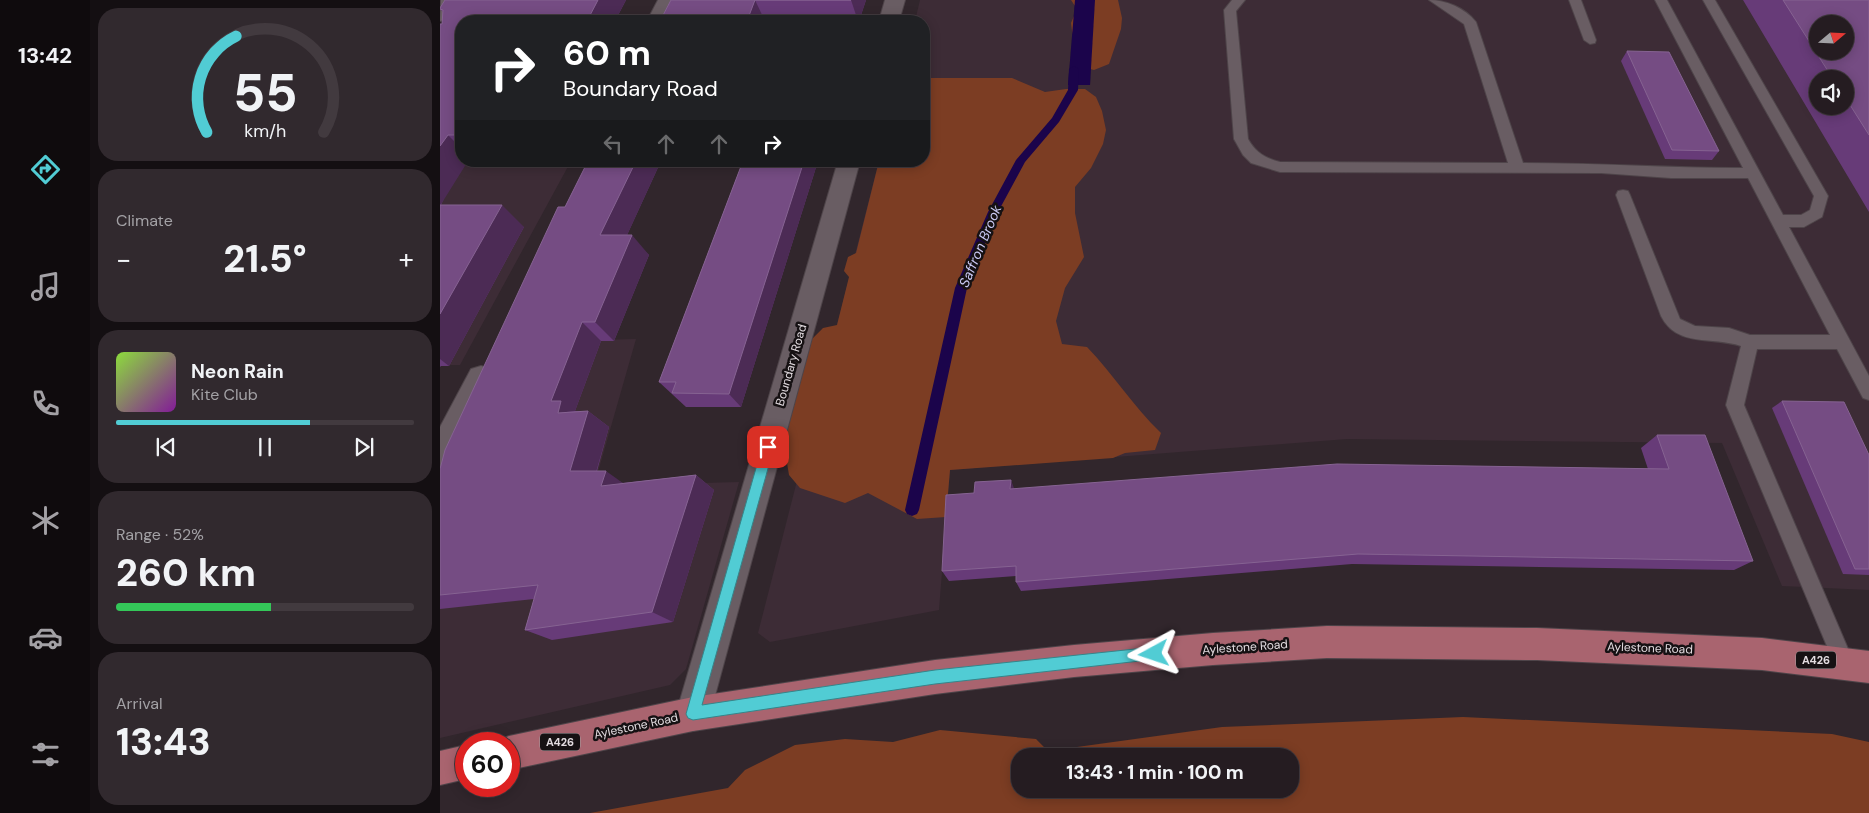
<!DOCTYPE html>
<meta charset="utf-8">
<style>
body{margin:0;font-family:"DM Sans",sans-serif;background:#31292e;color:#f1f3f6;height:100vh;display:flex;flex-direction:column;font-size:19px;white-space:nowrap}
*{box-sizing:border-box;margin:0}
p{font-size:16px;color:#a3a1a5}
.icon{flex:none;width:28px;height:28px;fill:none;stroke:currentColor;stroke-width:2;stroke-linecap:round;stroke-linejoin:round}
.map{position:relative;flex:1;overflow:hidden}
.drawer{display:flex;flex-direction:column;gap:8px;padding:8px;background:#140f12;width:350px}
.drawer>*{flex:none}
.hud{position:absolute;left:15px;top:15px;width:475px;height:152px;border-radius:20px;box-shadow:0 2px 12px #0003,0 0 0 1px #423a3f;background:#202124;color:#fff;overflow:hidden}
.needle{width:32px;rotate:71deg}
.fabs{position:absolute;left:1369px;top:15px;display:grid;gap:10px}
.fabs a{display:grid;place-items:center;width:45px;height:45px;border-radius:50%;background:#251c21;box-shadow:0 2px 12px #0003,0 0 0 1px #423a3f;font-size:25px}
.speed{position:absolute;left:15px;top:732px;display:flex;gap:10px;font-size:25px;font-weight:700;text-align:center}
.speed>*{display:grid;place-content:center;width:65px;height:65px;border-radius:50%;background:#251c21;box-shadow:0 2px 12px #0003,0 0 0 1px #423a3f;line-height:1}
.speed .limit{border:8px solid #d22;background:#fff;color:#111}
.pin{position:absolute;display:grid;place-items:center;width:42px;height:42px;color:#fff;margin:-21px;border-radius:10px;box-shadow:0 2px 8px #0006}
.me{position:absolute;width:55px;margin:-28px;rotate:265deg;stroke-linejoin:round;filter:drop-shadow(0 0 4px #0008)}
.turn{display:flex;align-items:center;gap:18px;height:105px;padding:0 25px;font-size:22px}
.turn .icon{width:65px;height:65px;stroke-width:2.5}
.turn b{display:block;font-size:35px;line-height:42px}
.lanes{display:flex;align-items:center;height:48px;padding:0 25px;background:#0003;justify-content:center;gap:25px;direction:ltr}
.lanes .off{opacity:.35}
.big{font-size:38px;font-weight:800;line-height:1.1}
.drawer .widget{flex:1;display:flex;flex-direction:column;justify-content:center;gap:8px;min-width:0;padding:0 18px;border-radius:20px;background:#31292e}
.drawer .dial{align-items:center;gap:0}
.dial svg{height:130px;overflow:visible;fill:none;stroke:#423a3f;stroke-width:7;stroke-linecap:round;text-anchor:middle}
.dial text{fill:#f1f3f6;stroke:none}
.song{display:flex;align-items:center;gap:15px}
.cover{width:60px;height:60px;border-radius:8px;background:linear-gradient(135deg,hsl(90 70% 55%),hsl(290 70% 35%))}
.played{height:5px;border-radius:2px;background:linear-gradient(90deg,#51ccd4 65%,#423a3f 65%)}
.keys{display:flex;justify-content:space-around;direction:ltr}
.heat{display:flex;justify-content:space-between;align-items:center;font-size:28px;direction:ltr}
.charge{height:8px;border-radius:4px;background:linear-gradient(90deg,#34c759 52%,#423a3f 0)}
.trip{position:absolute;left:571px;top:748px;width:288px;height:50px;border-radius:20px;background:#251c21;box-shadow:0 2px 12px #0003,0 0 0 1px #423a3f;font-weight:800;line-height:50px;text-align:center}
main{display:flex;flex:1;min-height:0}
.tabs{display:flex;flex-direction:column;width:90px;justify-content:space-around;align-items:center;background:#0f0b0d;color:#a3a1a5}
.tabs .icon{width:35px;height:35px}
.tabs .current{color:#51ccd4}
.tabs b{font-size:22px;color:#f1f3f6}
.map>svg:first-child{display:block}
.built{fill:#3d2c36;fill-rule:evenodd}
.green{fill:#7c3d23;fill-rule:evenodd}
.water{fill:#1b044b}
.lines{fill:none;stroke-linecap:round;stroke-linejoin:round}
.stream{fill:#1b044b;fill-rule:evenodd}
.service-casing{stroke:#4e4449;stroke-width:2}
.minor-casing{stroke:#4e4449;stroke-width:2}
.primary-casing{stroke:#4e4449;stroke-width:2}
.service{fill:#695d63;fill-rule:evenodd}
.minor{fill:#695d63;fill-rule:evenodd}
.primary{fill:#a9646f;fill-rule:evenodd}
.wall{fill:#673b78;fill-rule:evenodd}
.shaded-wall{fill:#4c2b55}
.building{fill:#754c83;stroke:#866392;fill-rule:evenodd}
.route{fill:#51ccd4;stroke:#35858a}
.labels{text-anchor:middle;stroke-width:5;stroke-linejoin:round;paint-order:stroke}
.shield{fill:#161113;stroke:#a69fa2;stroke-width:1}
.shield-label{font-size:11px;font-weight:bold;fill:#e3dce0}
.street-label{font-size:12px;fill:#e3dce0;stroke:#161113}
.water-label{font-size:14px;font-style:italic;fill:#cac9f3;stroke:#161113}
</style>
<main>
<nav class="tabs">
<b>13:42</b>
<svg class="icon current" aria-label="directions" viewBox="0 0 24 24"><path d="M12 3l9 9-9 9-9-9zM9 14v-3h6M13 9l2 2-2 2"/></svg>
<svg class="icon" aria-label="music" viewBox="0 0 24 24"><path d="M9 18V5l10-2v13"/><circle cx="6" cy="18" r="3"/><circle cx="16" cy="16" r="3"/></svg>
<svg class="icon" aria-label="phone" viewBox="0 0 24 24"><path d="M5 4h4l2 5-3 2q2 4 5 5l2-3 5 2v4C11 20 4 13 5 4z"/></svg>
<svg class="icon" aria-label="climate" viewBox="0 0 24 24"><path d="M12 3v18M4 7l16 10M4 17L20 7"/></svg>
<svg class="icon" aria-label="car" viewBox="0 0 24 24"><path d="M5 17H2v-5l4-1 3-4h7l3 4 3 1v5h-3M9 17h6M6 11h13"/><circle cx="7" cy="17" r="2"/><circle cx="17" cy="17" r="2"/></svg>
<svg class="icon" aria-label="filters" viewBox="0 0 24 24"><path d="M4 7h16M4 17h16"/><circle cx="9" cy="7" r="2"/><circle cx="15" cy="17" r="2"/></svg>
</nav>
<section class="drawer">
<div class="widget dial"><svg viewBox="0 0 100 80">
<path d="M14 69A42 42 0 1 1 86 69"/>
<path d="M14 69A42 42 0 0 1 32 10" stroke="#51ccd4"/>
<text x="50" y="56" font-size="32" font-weight="700">55</text>
<text x="50" y="72" font-size="11">km/h</text>
</svg></div>
<div class="widget"><p>Climate</p>
<div class="heat"><a>−</a><b class="big">21.5°</b><a>+</a></div>
</div>
<div class="widget">
<div class="song"><i class="cover"></i><div><b>Neon Rain</b><p>Kite Club</p></div></div>
<div class="played"></div>
<div class="keys"><svg class="icon" aria-label="previous" viewBox="0 0 24 24"><path d="M18 5L8 12l10 7zM5 5v14"/></svg><svg class="icon" aria-label="pause" viewBox="0 0 24 24"><path d="M8 5v14M16 5v14"/></svg><svg class="icon" aria-label="next" viewBox="0 0 24 24"><path d="M6 5l10 7-10 7zM19 5v14"/></svg></div>
</div>
<div class="widget"><p>Range · 52%</p><b class="big">260 km</b><div class="charge"></div></div>
<div class="widget"><p>Arrival</p><b class="big">13:43</b></div>
</section>
<div class="map">
<svg width="1429" height="813" viewBox="0 0 1429 813">
<rect width="100%" height="100%" fill="#31262c"/>
<!-- built -->
<g class="built">
<path d="M 480,0 L 635,0 L 628,85 L 650,85 L 655,0 L 1429,0 L 1429,590 L 1342,586 L 1282,443 L 907,439 L 510,470 L 499,610 L 330,642 L 318,633 L 439,161 L 484,161 L 484,21 L 475,21 ZM 1378,24 L 1405,24 L 1405,51 L 1378,51 ZM 1378,79 L 1405,79 L 1405,106 L 1378,106 Z"/>
<polygon points="0,144 21,161 131,161 20,365 0,365"/>
<polygon points="196,339 154,486 299,482 246,669 230,685 0,738 0,529 76,342"/>
</g>
<!-- green -->
<g class="green">
<polygon points="631,0 678,0 682,18 681,29 669,64 654,70 643,67 632,31 631,23 637,9"/>
<path d="M 484,78 L 572,78 L 605,92 L 626,89 L 645,89 L 656,97 L 662,111 L 666,130 L 663,144 L 651,168 L 635,187 L 635,213 L 644,257 L 625,288 L 616,321 L 622,344 L 647,347 C 673,374 693,406 721,433 L 715,450 L 685,453 L 673,458 L 510,470 L 506,517 L 477,519 L 428,493 L 405,503 L 360,488 L 349,475 L 345,451 L 346,426 L 372,339 L 383,328 L 397,325 L 409,277 L 404,271 L 408,257 L 416,253 L 439,161 L 484,161 Z"/>
<path d="M 1023,717 L 1392,734 L 1429,742 L 1429,813 L 150,813 L 288,788 L 305,770 L 355,745 L 405,739 L 453,742 L 500,730 L 596,739 L 608,751 L 782,727 ZM 580,756 L 850,756 L 850,789 L 580,789 Z"/>
</g>
<!-- water -->
<polygon class="water" points="635,0 655,0 650,85 628,85"/>
<g class="lines">
<!-- stream -->
<polygon class="stream" points="634,66 639,69 638,90 619,122 585,162 558,212 527,288 479,510 477,514 472,516 467,514 465,510 515,288 548,212 576,160 612,118 628,90 629,69"/>
<defs>
<g id="service">
<path d="M 792,0 L 805,0 L 796,11 L 808,139 C 816,153 825,158 840,162 L 1068,163 L 1024,24 L 989,0 C 1006,0 1025,8 1036,22 L 1083,163 C 1156,163 1229,168 1303,168 L 1215,0 L 1227,0 L 1343,215 L 1361,215 L 1370,210 L 1374,196 L 1263,0 L 1275,0 L 1388,196 L 1382,217 L 1364,227 L 1349,227 L 1429,376 L 1429,400 L 1423,398 L 1397,349 L 1317,349 L 1304,405 L 1414,663 L 1411,670 L 1404,673 L 1397,670 L 1286,405 L 1301,346 C 1272,336 1237,348 1221,316 L 1176,195 L 1178,191 L 1183,190 L 1188,191 L 1190,195 L 1240,319 L 1255,326 L 1289,328 L 1310,335 L 1390,335 L 1308,178 L 1231,178 L 1161,173 L 840,172 L 811,163 L 803,155 L 794,139 L 784,10 Z"/>
<polygon points="1129,0 1141,0 1156,40 1155,43 1150,44 1144,40"/>
</g>
<g id="minor">
<polygon points="1,0 21,0 7,19 0,21"/>
<polygon points="218,0 238,0 227,21 207,21"/>
<polygon points="445,0 465,0 459,21 439,21"/>
<polygon points="398,161 420,161 270,714 265,726 253,731 241,726 236,714"/>
<polygon points="41,366 51,369 54,377 10,464 0,468 0,427 31,369"/>
</g>
<g id="primary">
<polygon points="887,626 1097,628 1322,638 1429,651 1429,683 1322,670 1097,660 887,658 773,665 634,677 495,694 253,731 69,770 69,744 56,744 57,741 69,736 253,697 495,660 634,645 773,633"/>
<polygon points="26,745 26,779 0,785 0,751"/>
</g>
</defs>
<!-- service casing -->
<use href="#service" class="service-casing"/>
<!-- minor casing -->
<use href="#minor" class="minor-casing"/>
<!-- primary casing -->
<use href="#primary" class="primary-casing"/>
<!-- service -->
<use href="#service" class="service"/>
<!-- minor -->
<use href="#minor" class="minor"/>
<!-- primary -->
<use href="#primary" class="primary"/>
</g>
<!-- wall -->
<g class="wall">
<polygon points="5,0 186,0 175,21 21,21 21,161 1,205 84,227 9,366 1,366 0,367 0,24 2,24 3,12 0,9"/>
<polygon points="231,0 426,0 419,21 220,21"/>
<path d="M 1303,0 L 1429,0 L 1429,212 ZM 1378,79 L 1405,79 L 1405,106 L 1378,106 Z"/>
<polygon points="1187,51 1279,151 1272,160 1225,159 1181,61"/>
<polygon points="148,161 221,161 187,235 209,255 174,341 161,341 135,411 148,411 169,427 157,471 183,483 256,475 274,490 233,622 112,640 85,630 94,599 0,609 0,469 125,207"/>
<polygon points="303,161 378,161 301,407 246,407 219,382"/>
<polygon points="1342,401 1429,455 1429,575 1403,574 1332,408"/>
<polygon points="1217,435 1313,561 1294,570 912,564 581,591 576,582 576,576 509,581 502,571 534,493 574,489 1208,469 1201,448"/>
</g>
<!-- shaded-wall -->
<g class="shaded-wall">
<polygon points="158,0 186,0 175,21 147,21"/>
<polygon points="315,0 325,21 307,21"/>
<polygon points="411,0 426,0 419,21 418,21"/>
<polygon points="8,135 21,148 21,161 28,161 0,206 0,146"/>
<polygon points="196,161 221,161 178,255 160,235"/>
<polygon points="364,161 378,161 301,407 289,394"/>
<polygon points="62,205 84,227 9,366 0,359 0,314"/>
<polygon points="192,235 209,255 174,341 155,322"/>
<polygon points="142,322 161,341 135,411 118,413 111,401"/>
<polygon points="148,411 169,427 152,486 130,471"/>
<polygon points="166,471 187,486 161,486"/>
<polygon points="256,475 274,490 233,622 212,612"/>
<polygon points="571,480 575,491 570,489"/>
</g>
<!-- building -->
<g class="building">
<polygon points="5,0 158,0 147,21 21,21 21,135 8,135 0,146 0,24 2,24 3,10 0,9 0,8"/>
<polygon points="231,0 411,0 315,0 307,21 220,21"/>
<path d="M 1343,0 L 1429,0 L 1429,135 L 1405,97 L 1405,79 L 1393,79 ZM 1378,24 L 1405,24 L 1405,51 L 1378,51 Z"/>
<polygon points="1187,51 1229,52 1279,151 1232,150"/>
<polygon points="148,161 196,161 160,235 192,235 155,322 142,322 111,401 121,401 118,413 148,411 130,471 166,471 161,486 256,475 212,612 85,630 98,585 0,595 0,469 5,450 118,207 125,207"/>
<polygon points="303,161 364,161 289,394 232,393 236,382 219,382"/>
<polygon points="0,205 62,205 0,314"/>
<polygon points="1342,401 1404,402 1429,455 1429,569 1415,569"/>
<polygon points="1217,435 1265,435 1313,561 918,554 576,582 576,566 502,571 506,495 534,493 535,482 571,480 570,489 897,464 1229,469"/>
</g>
<!-- route -->
<polygon class="route" points="328,442 332,443 334,447 262,705 495,670 714,647 718,649 720,654 718,659 495,684 253,720 248,718 246,714 322,447 324,443"/>
<g class="labels">
<!-- shield labels -->
<g class="shield">
<rect x="1356" y="651.5" width="40" height="17" rx="4"/>
<rect x="100" y="733.5" width="40" height="17" rx="4"/>
</g>
<g class="shield-label">
<text x="1376" y="664">A426</text>
<text x="120" y="746">A426</text>
</g>
<!-- street labels -->
<g class="street-label">
<text transform="translate(351 365) rotate(-74)" y="4">Boundary Road</text>
<text transform="translate(805 647) rotate(-4)" y="4">Aylestone Road</text>
<text transform="translate(1210 648) rotate(2)" y="4">Aylestone Road</text>
<text transform="translate(196 726) rotate(-12)" y="4">Aylestone Road</text>
</g>
<!-- water labels -->
<g class="water-label">
<text transform="translate(540 246) rotate(-67)" y="5">Saffron Brook</text>
</g>
</g>
</svg>
<div class="fabs">
<a><svg class="needle" viewBox="-14 -14 28 28"><path d="M0-13l5 13h-10z" fill="#e53935"/><path d="M0 13l5-13h-10z" fill="#a3a1a5"/></svg></a>
<a><svg class="icon" aria-label="sound" viewBox="0 0 24 24"><path d="M4 9h4l5-4v14l-5-4H4zM17 9q2 3 0 6"/></svg></a>
</div>
<div class="speed"><div class="limit">60</div></div>
<div class="pin" style="left:328px;top:447px;background:#d93025"><svg class="icon" aria-label="arrive" viewBox="0 0 24 24"><path d="M6 21V4h12l-3 4 3 4H6"/></svg></div>
<svg class="me" style="left:714px;top:654px" viewBox="-20 -20 40 40"><path d="M0-17L14 15 0 8-14 15z" fill="#51ccd4" stroke="#fff" stroke-width="4"/></svg>
<div class="trip">13:43 · 1 min · 100 m</div>
<div class="hud">
<div class="turn"><svg class="icon" aria-label="right" viewBox="0 0 24 24"><path d="M7 20v-9h11M14 6l5 5-5 5"/></svg><div><b>60 m</b>Boundary Road</div></div>
<div class="lanes"><svg class="icon off" aria-label="left" viewBox="0 0 24 24"><path d="M17 20v-9H6M10 6l-5 5 5 5"/></svg><svg class="icon off" aria-label="ahead" viewBox="0 0 24 24"><path d="M12 20V5M6 11l6-6 6 6"/></svg><svg class="icon off" aria-label="ahead" viewBox="0 0 24 24"><path d="M12 20V5M6 11l6-6 6 6"/></svg><svg class="icon" aria-label="right" viewBox="0 0 24 24"><path d="M7 20v-9h11M14 6l5 5-5 5"/></svg></div>
</div>
</div>
</main>
